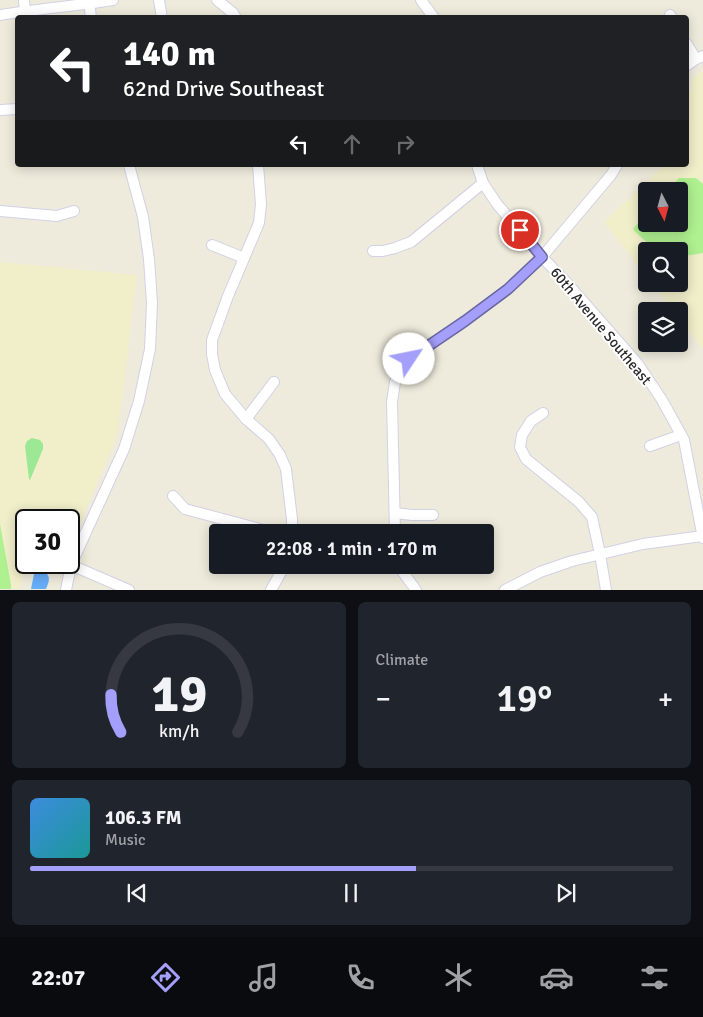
<!DOCTYPE html>
<meta charset="utf-8">
<style>
body{margin:0;font-family:Signika,sans-serif;background:#20242c;color:#f1f3f6;height:100vh;display:flex;flex-direction:column;font-size:19px;white-space:nowrap}
*{box-sizing:border-box;margin:0}
p{font-size:16px;color:#9ea1a6}
.icon{flex:none;width:28px;height:28px;fill:none;stroke:currentColor;stroke-width:2;stroke-linecap:round;stroke-linejoin:round}
.map{position:relative;height:590px;overflow:hidden}
.sheet{display:flex;flex-direction:column;gap:12px;padding:12px;background:#0d0f14;flex:1}
.sheet>*{flex:none}
.guide{position:absolute;left:15px;top:15px;width:674px;height:152px;border-radius:5px;box-shadow:0 2px 12px #0003;background:#202124;color:#fff;overflow:hidden}
.needle{width:32px;rotate:174deg}
.controls{position:absolute;left:638px;top:182px;display:grid;gap:10px}
.controls a{display:grid;place-items:center;width:50px;height:50px;border-radius:5px;background:#171b24;box-shadow:0 2px 12px #0003;font-size:25px}
.speed{position:absolute;left:15px;top:509px;display:flex;gap:10px;font-size:25px;font-weight:700;text-align:center}
.speed>*{display:grid;place-content:center;width:65px;height:65px;border-radius:50%;background:#171b24;box-shadow:0 2px 12px #0003;line-height:1}
.speed .limit{border:2px solid #111;border-radius:8px;background:#fff;color:#111}
.pin{position:absolute;display:grid;place-items:center;width:42px;height:42px;color:#fff;margin:-21px;border:2px solid #fff;border-radius:50%;box-shadow:0 1px 5px #0007}
.me{position:absolute;width:55px;margin:-28px;rotate:56deg;stroke-linejoin:round;filter:drop-shadow(0 0 4px #0008)}
.turn{display:flex;align-items:center;gap:18px;height:105px;padding:0 25px;font-size:22px}
.turn .icon{width:65px;height:65px;stroke-width:2.5}
.turn b{display:block;font-size:35px;line-height:42px}
.lanes{display:flex;align-items:center;height:48px;padding:0 25px;background:#0003;justify-content:center;gap:25px;direction:ltr}
.lanes .off{opacity:.35}
.big{font-size:38px;font-weight:600;line-height:1.1}
.sheet .card{flex:1;display:flex;flex-direction:column;justify-content:center;gap:8px;min-width:0;padding:0 18px;border-radius:8px;background:#20242c}
.sheet .dial{align-items:center;gap:0}
.dial svg{height:130px;overflow:visible;fill:none;stroke:#363941;stroke-width:7;stroke-linecap:round;text-anchor:middle}
.dial text{fill:#f1f3f6;stroke:none}
.song{display:flex;align-items:center;gap:15px}
.cover{width:60px;height:60px;border-radius:8px;background:linear-gradient(135deg,hsl(210 70% 55%),hsl(180 70% 35%))}
.played{height:5px;border-radius:2px;background:linear-gradient(90deg,#a39ffa 60%,#363941 60%)}
.keys{display:flex;justify-content:space-around;direction:ltr}
.heat{display:flex;justify-content:space-between;align-items:center;font-size:28px;direction:ltr}
.sheet .tiles{flex:1;display:grid;gap:12px;grid-template-columns:1fr 1fr}
.card:last-child{grid-column:span 2}
.trip{position:absolute;left:209px;top:524px;width:285px;height:50px;border-radius:5px;background:#171b24;box-shadow:0 2px 12px #0003;font-weight:600;line-height:50px;text-align:center}
.menu{display:flex;height:80px;justify-content:space-around;align-items:center;background:#090b0e;color:#9ea1a6}
.menu .icon{width:35px;height:35px}
.menu .current{color:#a39ffa}
.menu b{font-size:22px;color:#f1f3f6}
.map>svg:first-child{display:block}
.education{fill:#f1eeca;fill-rule:evenodd}
.green{fill:#9ce895}
.pitch{fill:#aff090}
.water{fill:#68adf7}
.lines{fill:none;stroke-linecap:round;stroke-linejoin:round}
.minor-casing{stroke:#d2d1e5;stroke-width:12}
.minor{stroke:#fff;stroke-width:10}
.route-casing{stroke:#6a67a2;stroke-width:12}
.route{stroke:#a39ffa;stroke-width:9}
.labels{text-anchor:middle;stroke-width:4;stroke-linejoin:round;paint-order:stroke}
.street-label{font-size:15px;fill:#2b2b2b;stroke:#fff}
</style>
<div class="map">
<svg width="703" height="590" viewBox="0 0 703 590">
<rect width="100%" height="100%" fill="#eeebdc"/>
<!-- education -->
<g class="education">
<path d="M 703,71 L 703,349 L 679,318 L 679,311 L 674,311 L 652,284 L 679,284 L 679,251 L 646,251 L 646,276 L 604,222 L 664,165 L 686,165 L 686,103 L 694,77 ZM 646,191 L 679,191 L 679,224 L 646,224 Z"/>
<polygon points="0,262 137,275 125,376 117,436 77,530 69,546 69,520 26,520 26,562 20,589 0,589"/>
</g>
<!-- green -->
<polygon class="green" points="32,438 40,440 43,444 43,449 30,480 29,479 25,446 27,441"/>
<!-- pitch -->
<g class="pitch">
<path d="M 679,178 L 696,178 L 703,184 L 703,253 L 685,256 L 679,255 L 679,251 C 675,251 670,252 666,251 C 654,250 641,238 633,229 L 646,214 L 646,224 L 679,224 L 679,191 L 667,191 Z"/>
<polygon points="0,524 11,585 11,589 0,589"/>
</g>
<!-- water -->
<path class="water" d="M 39,568 C 50,575 51,577 46,589 L 31,589 L 35,569 Z"/>
<g class="lines">
<defs>
<g id="minor">
<polyline points="24,0 25,11"/>
<polyline points="89,0 91,18"/>
<polyline points="159,0 162,18"/>
<polyline points="217,0 233,13 236,18"/>
<polyline points="421,0 434,18"/>
<path d="M 0,15 C 37,9 75,6 113,0"/>
<polyline points="670,15 672,18"/>
<polyline points="686,43 696,59"/>
<polyline points="686,66 696,59 703,56"/>
<polyline points="0,110 18,109"/>
<polyline points="258,165 261,204 259,223 228,296 212,340 212,354 215,370 225,394 246,419 269,439 280,455 286,469 292,519 292,532"/>
<polyline points="477,165 483,183 497,204 542,257 567,283 638,364 662,400 684,440 703,538"/>
<polyline points="0,211 57,216 74,211"/>
<polyline points="212,245 244,258"/>
<polyline points="373,251 383,251 395,248 411,242 483,183"/>
<polyline points="543,413 531,421 522,435 520,447 526,459 579,502 592,517 600,554 606,590"/>
<polyline points="246,419 274,382"/>
<polyline points="650,446 681,435"/>
<polyline points="173,496 185,509 271,532"/>
<polyline points="395,513 412,515 433,515"/>
<polyline points="395,532 392,402 395,382 400,369 409,359 465,321 508,289 542,257 611,175 617,165"/>
<polyline points="71,565 129,590"/>
<polyline points="400,565 402,571 416,590"/>
<polyline points="66,590 71,565 124,449 139,401 150,349 152,303 149,259 143,217 129,165"/>
<polyline points="271,590 285,565"/>
<polyline points="505,590 540,572 572,561 643,544 703,536"/>
</g>
</defs>
<!-- minor casing -->
<use href="#minor" class="minor-casing"/>
<!-- minor -->
<use href="#minor" class="minor"/>
</g>
<g class="lines">
<defs>
<polyline id="route" points="409,359 465,321 508,289 542,257 520,230"/>
</defs>
<!-- route casing -->
<use href="#route" class="route-casing"/>
<!-- route -->
<use href="#route" class="route"/>
</g>
<g class="labels">
<!-- street labels -->
<g class="street-label">
<text transform="translate(601 326) rotate(50)" y="5">60th Avenue Southeast</text>
</g>
</g>
</svg>
<div class="controls">
<a><svg class="needle" viewBox="-14 -14 28 28"><path d="M0-13l5 13h-10z" fill="#e53935"/><path d="M0 13l5-13h-10z" fill="#9ea1a6"/></svg></a>
<a><svg class="icon" aria-label="search" viewBox="0 0 24 24"><circle cx="10" cy="10" r="6"/><path d="M15 15l6 6"/></svg></a>
<a><svg class="icon" aria-label="layers" viewBox="0 0 24 24"><path d="M12 4l9 5-9 5-9-5zM3 14l9 5 9-5"/></svg></a>
</div>
<div class="speed"><div class="limit">30</div></div>
<div class="pin" style="left:520px;top:230px;background:#d93025"><svg class="icon" aria-label="arrive" viewBox="0 0 24 24"><path d="M6 21V4h12l-3 4 3 4H6"/></svg></div>
<svg class="me" style="left:409px;top:359px" viewBox="-20 -20 40 40"><circle r="19" fill="#fff"/><path d="M0-13L10 11 0 6-10 11z" fill="#a39ffa"/></svg>
<div class="trip">22:08 · 1 min · 170 m</div>
<div class="guide">
<div class="turn"><svg class="icon" aria-label="left" viewBox="0 0 24 24"><path d="M17 20v-9H6M10 6l-5 5 5 5"/></svg><div><b>140 m</b>62nd Drive Southeast</div></div>
<div class="lanes"><svg class="icon" aria-label="left" viewBox="0 0 24 24"><path d="M17 20v-9H6M10 6l-5 5 5 5"/></svg><svg class="icon off" aria-label="ahead" viewBox="0 0 24 24"><path d="M12 20V5M6 11l6-6 6 6"/></svg><svg class="icon off" aria-label="right" viewBox="0 0 24 24"><path d="M7 20v-9h11M14 6l5 5-5 5"/></svg></div>
</div>
</div>
<section class="sheet">
<div class="tiles">
<div class="card dial"><svg viewBox="0 0 100 80">
<path d="M14 69A42 42 0 1 1 86 69"/>
<path d="M14 69A42 42 0 0 1 8 46" stroke="#a39ffa"/>
<text x="50" y="56" font-size="32" font-weight="700">19</text>
<text x="50" y="72" font-size="11">km/h</text>
</svg></div>
<div class="card"><p>Climate</p>
<div class="heat"><a>−</a><b class="big">19°</b><a>+</a></div>
</div>
<div class="card">
<div class="song"><i class="cover"></i><div><b>106.3 FM</b><p>Music</p></div></div>
<div class="played"></div>
<div class="keys"><svg class="icon" aria-label="previous" viewBox="0 0 24 24"><path d="M18 5L8 12l10 7zM5 5v14"/></svg><svg class="icon" aria-label="pause" viewBox="0 0 24 24"><path d="M8 5v14M16 5v14"/></svg><svg class="icon" aria-label="next" viewBox="0 0 24 24"><path d="M6 5l10 7-10 7zM19 5v14"/></svg></div>
</div>
</div>
</section>
<nav class="menu">
<b>22:07</b>
<svg class="icon current" aria-label="directions" viewBox="0 0 24 24"><path d="M12 3l9 9-9 9-9-9zM9 14v-3h6M13 9l2 2-2 2"/></svg>
<svg class="icon" aria-label="music" viewBox="0 0 24 24"><path d="M9 18V5l10-2v13"/><circle cx="6" cy="18" r="3"/><circle cx="16" cy="16" r="3"/></svg>
<svg class="icon" aria-label="phone" viewBox="0 0 24 24"><path d="M5 4h4l2 5-3 2q2 4 5 5l2-3 5 2v4C11 20 4 13 5 4z"/></svg>
<svg class="icon" aria-label="climate" viewBox="0 0 24 24"><path d="M12 3v18M4 7l16 10M4 17L20 7"/></svg>
<svg class="icon" aria-label="car" viewBox="0 0 24 24"><path d="M5 17H2v-5l4-1 3-4h7l3 4 3 1v5h-3M9 17h6M6 11h13"/><circle cx="7" cy="17" r="2"/><circle cx="17" cy="17" r="2"/></svg>
<svg class="icon" aria-label="filters" viewBox="0 0 24 24"><path d="M4 7h16M4 17h16"/><circle cx="9" cy="7" r="2"/><circle cx="15" cy="17" r="2"/></svg>
</nav>
